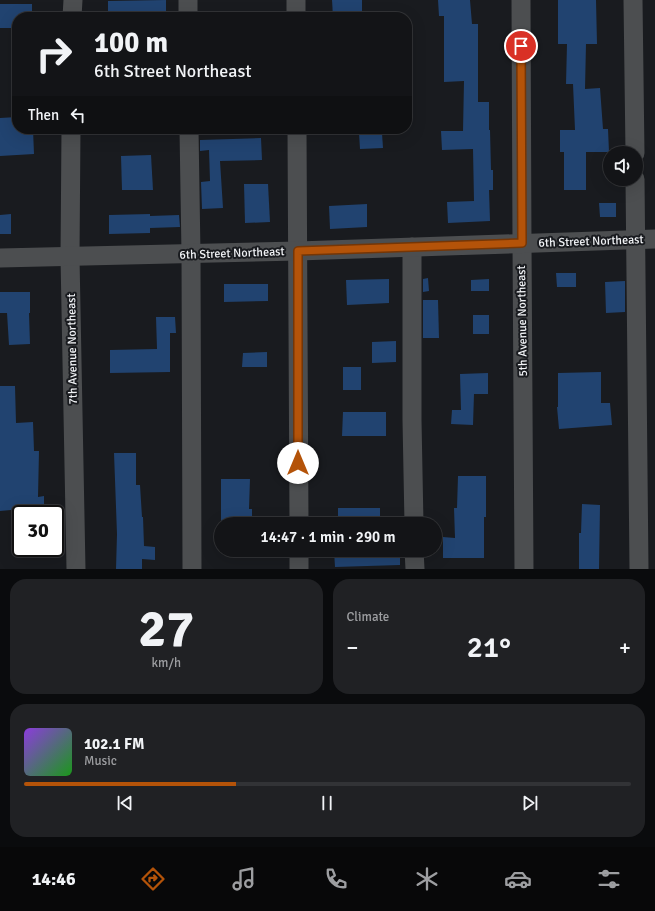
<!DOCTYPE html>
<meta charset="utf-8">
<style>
body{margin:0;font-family:Signika,sans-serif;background:#202124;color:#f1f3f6;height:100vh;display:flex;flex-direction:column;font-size:15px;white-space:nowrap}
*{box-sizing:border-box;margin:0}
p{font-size:13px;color:#9d9ea1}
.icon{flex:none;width:22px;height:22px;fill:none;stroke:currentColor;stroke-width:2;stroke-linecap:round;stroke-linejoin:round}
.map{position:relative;height:569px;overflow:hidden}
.side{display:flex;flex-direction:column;gap:10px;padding:10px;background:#0a0b0d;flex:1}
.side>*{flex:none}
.hud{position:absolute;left:12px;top:12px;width:400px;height:122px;border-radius:16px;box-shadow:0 4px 16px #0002,0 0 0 1px #323336;background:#131417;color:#f1f3f6;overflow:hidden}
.controls{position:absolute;left:603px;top:146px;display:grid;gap:8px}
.controls a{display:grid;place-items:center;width:40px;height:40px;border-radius:50%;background:#131417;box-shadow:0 4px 16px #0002,0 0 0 1px #323336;font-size:20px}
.speed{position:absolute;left:12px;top:505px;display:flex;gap:8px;font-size:20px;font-weight:700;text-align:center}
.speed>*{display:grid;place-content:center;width:52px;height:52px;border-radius:50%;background:#131417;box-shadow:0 4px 16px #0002,0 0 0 1px #323336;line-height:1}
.speed .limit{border:2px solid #111;border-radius:6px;background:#fff;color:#111}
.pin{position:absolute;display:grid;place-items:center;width:34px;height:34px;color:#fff;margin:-17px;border:2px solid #fff;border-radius:50%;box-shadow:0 1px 4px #0007}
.me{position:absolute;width:44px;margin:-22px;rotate:0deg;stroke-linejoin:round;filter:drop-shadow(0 0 3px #0008)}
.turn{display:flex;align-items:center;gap:14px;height:84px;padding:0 16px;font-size:18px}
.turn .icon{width:52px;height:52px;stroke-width:2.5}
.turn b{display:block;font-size:28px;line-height:34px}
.then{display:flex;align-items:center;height:38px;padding:0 16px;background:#0003;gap:8px;font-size:15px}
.big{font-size:30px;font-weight:600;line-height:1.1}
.side .card{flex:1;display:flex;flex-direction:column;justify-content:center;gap:6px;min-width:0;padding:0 14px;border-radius:16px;background:#202124}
.side .dial{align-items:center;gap:0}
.dial b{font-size:52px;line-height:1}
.song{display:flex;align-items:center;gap:12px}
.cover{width:48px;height:48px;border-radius:6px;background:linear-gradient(135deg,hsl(270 70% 55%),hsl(120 70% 35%))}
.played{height:4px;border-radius:2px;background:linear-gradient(90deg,#b45309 35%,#323336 35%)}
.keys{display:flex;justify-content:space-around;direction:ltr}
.heat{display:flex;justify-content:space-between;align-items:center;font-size:22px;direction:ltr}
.side .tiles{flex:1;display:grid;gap:10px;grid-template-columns:1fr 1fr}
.card:last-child{grid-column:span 2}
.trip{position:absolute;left:214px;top:517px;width:228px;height:40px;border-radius:20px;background:#131417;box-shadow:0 4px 16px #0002,0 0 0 1px #323336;font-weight:600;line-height:40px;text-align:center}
.tabs{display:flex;height:64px;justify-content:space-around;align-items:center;background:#080809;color:#9d9ea1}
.tabs .icon{width:28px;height:28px}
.tabs .current{color:#b45309}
.tabs b{font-size:18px;color:#f1f3f6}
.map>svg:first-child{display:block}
.building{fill:#214370}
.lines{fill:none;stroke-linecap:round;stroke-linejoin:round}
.minor{stroke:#4c4e50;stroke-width:19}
.route-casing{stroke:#753606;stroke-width:10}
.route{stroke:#b45309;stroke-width:7}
.labels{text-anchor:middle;stroke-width:4;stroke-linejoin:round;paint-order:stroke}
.street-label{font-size:12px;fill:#f2f4f7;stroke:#191b1f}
</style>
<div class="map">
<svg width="655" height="569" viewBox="0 0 655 569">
<rect width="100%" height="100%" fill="#191b1f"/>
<!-- building -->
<g class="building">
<polygon points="166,0 166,17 108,17 108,1"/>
<polygon points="332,0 362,0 362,17 333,17"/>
<polygon points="438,0 470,0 472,24 478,24 478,102 489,102 489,130 490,130 491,170 493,170 493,190 489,190 490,221 448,223 447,202 474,201 473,149 442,150 441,131 463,131 464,81 444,82 444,16 439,16"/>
<polygon points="558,0 596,0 597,44 586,44 585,89 600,88 603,129 608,129 609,152 586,152 586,190 564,190 564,152 560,152 560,130 575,130 573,84 566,84 567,44 558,44"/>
<polygon points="0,4 32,4 32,16 17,17 17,28 0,28"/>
<polygon points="17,117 17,129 33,129 34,154 0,156 0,118"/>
<polygon points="359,133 382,133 383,148 360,149"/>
<polygon points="261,138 262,160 220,161 223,208 202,209 201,182 210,181 209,150 200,151 200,140"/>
<polygon points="151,155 153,190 122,190 121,156"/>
<polygon points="244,184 268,184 270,222 245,223"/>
<polygon points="599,203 616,203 616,217 600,217"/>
<polygon points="367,204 367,227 330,229 329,206"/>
<polygon points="11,214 11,234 0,234 0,215"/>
<polygon points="150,214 150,216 179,215 180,227 150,228 150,233 109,234 109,215"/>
<polygon points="556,273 576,273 576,287 557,287"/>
<polygon points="428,278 429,291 423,292 423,279"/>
<polygon points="389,279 389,303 347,305 346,280"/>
<polygon points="489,279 489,291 471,291 471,280"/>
<polygon points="625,281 625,312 606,313 605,282"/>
<polygon points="224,284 268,284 268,301 224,302"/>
<polygon points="0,292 30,292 30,313 29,313 30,344 9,345 7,313 0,313"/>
<polygon points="423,300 438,300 439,338 423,338"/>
<rect x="473" y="315" width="16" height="19"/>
<polygon points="156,317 175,317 176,333 170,333 170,372 110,373 110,350 157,349"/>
<polygon points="396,341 396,362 372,363 372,342"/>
<polygon points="267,352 267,367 242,367 243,353"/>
<rect x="343" y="367" width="18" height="23"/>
<polygon points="601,372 601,403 610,403 612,425 559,429 557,407 558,407 558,373"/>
<polygon points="488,373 488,394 474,394 473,425 451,424 452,410 461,410 460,374"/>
<polygon points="0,386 15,386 16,423 33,422 34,451 39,451 38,497 44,496 44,514 11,514 11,510 0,511"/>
<polygon points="343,412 386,412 386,436 342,436"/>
<polygon points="114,453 136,453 136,485 140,485 142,517 143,517 144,546 155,547 155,560 142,559 142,569 116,569 117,534"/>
<polygon points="458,476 486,476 486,517 484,517 484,558 443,558 443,537 455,538 454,508 457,508"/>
<polygon points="221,479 250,479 249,509 252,509 252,524 221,524"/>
<polygon points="582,504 600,505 599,569 579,569 579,533 581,533"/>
<rect x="338" y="508" width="42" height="16"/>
<polygon points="334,550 400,550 400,565 335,567"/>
</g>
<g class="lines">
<!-- minor -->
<g class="minor">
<polyline points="188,0 188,17"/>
<polyline points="296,0 296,17"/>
<polyline points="521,0 522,243 524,569"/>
<polyline points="633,0 635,153"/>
<polyline points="72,17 73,0"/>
<polyline points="71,129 70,257 76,569"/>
<polyline points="189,129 191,254 192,569"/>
<polyline points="297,129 299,524"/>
<polyline points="635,179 639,569"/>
<polyline points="412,247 412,420 414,524"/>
<polyline points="0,258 298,251 655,239"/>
<polyline points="299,550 299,569"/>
<polyline points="414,550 415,569"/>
</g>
</g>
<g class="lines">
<defs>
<polyline id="route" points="298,463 298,251 522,243 521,46"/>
</defs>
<!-- route casing -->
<use href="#route" class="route-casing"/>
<!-- route -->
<use href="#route" class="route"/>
</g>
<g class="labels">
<!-- street labels -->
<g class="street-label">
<text transform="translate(591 241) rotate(-2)" y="4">6th Street Northeast</text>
<text transform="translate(232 253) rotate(-2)" y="4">6th Street Northeast</text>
<text transform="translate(522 321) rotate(-91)" y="4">5th Avenue Northeast</text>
<text transform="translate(72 349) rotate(-91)" y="4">7th Avenue Northeast</text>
</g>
</g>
</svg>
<div class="controls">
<a><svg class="icon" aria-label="sound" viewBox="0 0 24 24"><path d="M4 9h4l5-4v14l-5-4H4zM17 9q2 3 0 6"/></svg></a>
</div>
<div class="speed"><div class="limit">30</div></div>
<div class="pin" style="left:521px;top:46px;background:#d93025"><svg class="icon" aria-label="arrive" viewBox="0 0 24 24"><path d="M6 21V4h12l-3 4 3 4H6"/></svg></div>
<svg class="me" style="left:298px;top:463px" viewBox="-20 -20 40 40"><circle r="19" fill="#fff"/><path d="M0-13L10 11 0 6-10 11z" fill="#b45309"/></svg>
<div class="trip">14:47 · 1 min · 290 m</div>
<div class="hud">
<div class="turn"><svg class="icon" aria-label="right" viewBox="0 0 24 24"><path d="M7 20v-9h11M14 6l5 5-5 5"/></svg><div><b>100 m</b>6th Street Northeast</div></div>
<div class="then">Then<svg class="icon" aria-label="left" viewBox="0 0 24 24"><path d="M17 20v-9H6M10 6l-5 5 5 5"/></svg></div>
</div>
</div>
<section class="side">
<div class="tiles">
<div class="card dial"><b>27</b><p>km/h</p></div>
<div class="card"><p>Climate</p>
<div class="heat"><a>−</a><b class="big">21°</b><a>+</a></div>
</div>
<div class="card">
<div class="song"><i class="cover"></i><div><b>102.1 FM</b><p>Music</p></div></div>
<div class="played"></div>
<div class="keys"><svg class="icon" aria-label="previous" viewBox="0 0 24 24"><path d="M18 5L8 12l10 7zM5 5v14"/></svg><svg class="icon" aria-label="pause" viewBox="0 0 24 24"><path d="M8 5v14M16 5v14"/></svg><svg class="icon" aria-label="next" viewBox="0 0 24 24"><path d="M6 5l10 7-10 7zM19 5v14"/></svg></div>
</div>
</div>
</section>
<nav class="tabs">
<b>14:46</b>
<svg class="icon current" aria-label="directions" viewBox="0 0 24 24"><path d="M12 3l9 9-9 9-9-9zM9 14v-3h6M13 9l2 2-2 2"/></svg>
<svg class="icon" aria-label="music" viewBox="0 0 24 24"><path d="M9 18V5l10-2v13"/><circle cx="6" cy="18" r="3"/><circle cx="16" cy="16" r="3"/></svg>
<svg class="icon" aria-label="phone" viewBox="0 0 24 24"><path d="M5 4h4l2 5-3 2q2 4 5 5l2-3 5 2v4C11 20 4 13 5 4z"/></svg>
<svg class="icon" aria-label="climate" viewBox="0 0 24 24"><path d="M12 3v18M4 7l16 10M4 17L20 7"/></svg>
<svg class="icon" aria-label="car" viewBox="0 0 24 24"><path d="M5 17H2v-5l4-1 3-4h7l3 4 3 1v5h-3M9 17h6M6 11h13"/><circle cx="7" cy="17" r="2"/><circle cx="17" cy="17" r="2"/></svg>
<svg class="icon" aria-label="filters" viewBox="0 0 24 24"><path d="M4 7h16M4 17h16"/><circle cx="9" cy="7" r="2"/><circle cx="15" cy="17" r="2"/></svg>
</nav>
